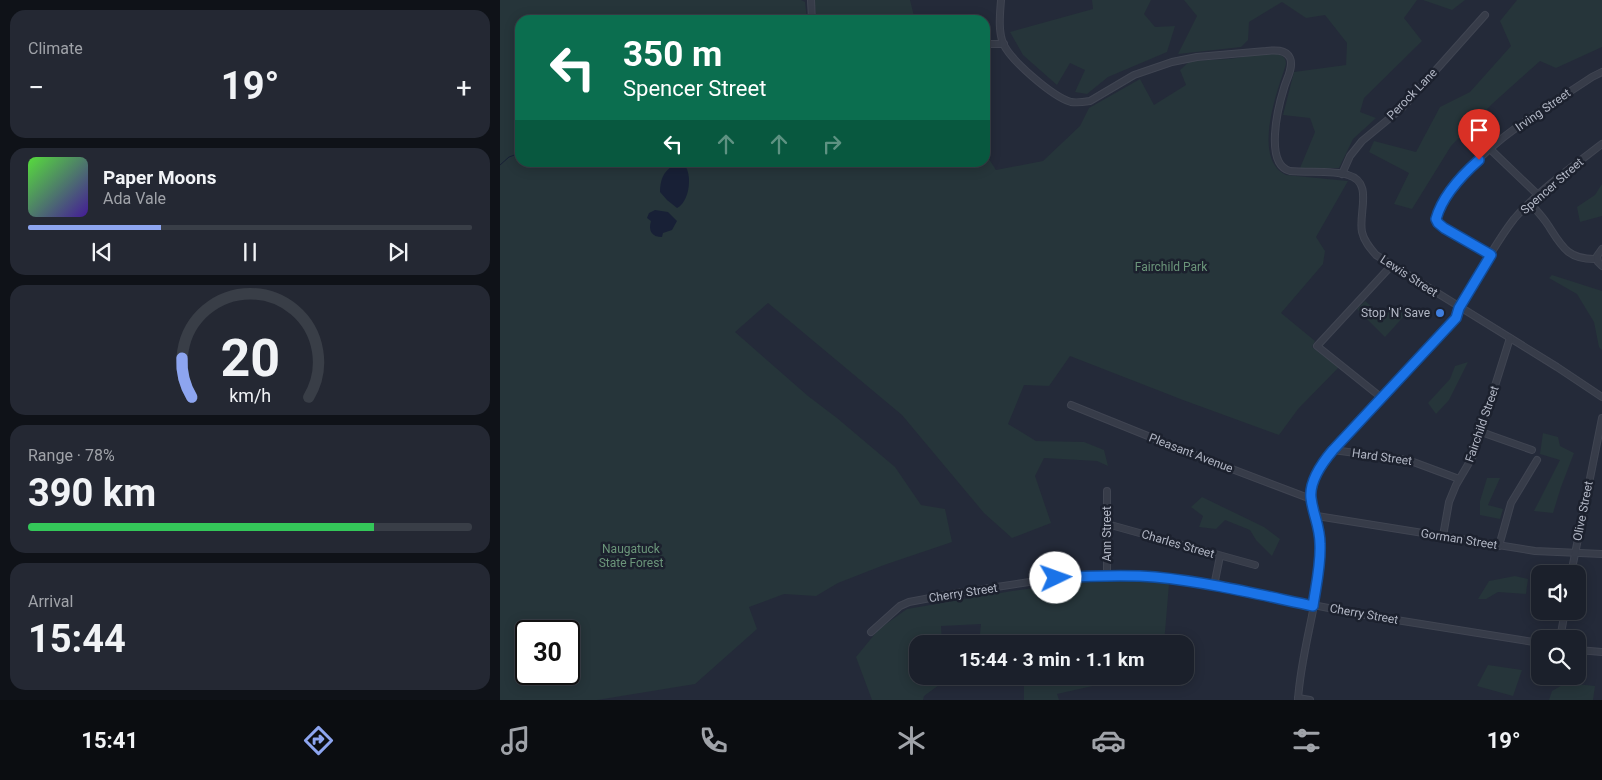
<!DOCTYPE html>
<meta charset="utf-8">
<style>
body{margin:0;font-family:Roboto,sans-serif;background:#242833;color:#f1f3f6;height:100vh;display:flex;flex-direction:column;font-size:19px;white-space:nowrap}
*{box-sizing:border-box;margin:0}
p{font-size:16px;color:#a0a3a9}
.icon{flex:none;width:28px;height:28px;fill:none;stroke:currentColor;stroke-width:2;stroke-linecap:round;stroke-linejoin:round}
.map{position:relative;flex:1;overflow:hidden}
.panel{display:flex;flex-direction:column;gap:10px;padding:10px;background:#0f1218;width:500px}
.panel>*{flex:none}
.hud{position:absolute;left:15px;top:15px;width:475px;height:152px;border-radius:15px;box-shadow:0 2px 12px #0003,0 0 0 1px #393e47;background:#0b6e4f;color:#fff;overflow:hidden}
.controls{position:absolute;left:1031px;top:565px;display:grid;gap:10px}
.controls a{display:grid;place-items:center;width:55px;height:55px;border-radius:10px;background:#1b202b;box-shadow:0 2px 12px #0003,0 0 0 1px #393e47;font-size:25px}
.speed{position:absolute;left:15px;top:620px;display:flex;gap:10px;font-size:25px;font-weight:700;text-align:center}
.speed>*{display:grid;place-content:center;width:65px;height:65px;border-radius:50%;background:#1b202b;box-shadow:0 2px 12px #0003,0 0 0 1px #393e47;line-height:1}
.speed .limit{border:2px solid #111;border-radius:8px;background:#fff;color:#111}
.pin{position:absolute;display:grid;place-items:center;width:42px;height:42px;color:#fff;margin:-51px -21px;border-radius:50% 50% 50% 0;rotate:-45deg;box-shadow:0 0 5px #0007}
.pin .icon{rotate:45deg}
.me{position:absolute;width:55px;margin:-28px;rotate:87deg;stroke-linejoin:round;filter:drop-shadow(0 0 4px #0008)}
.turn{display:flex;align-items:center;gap:18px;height:105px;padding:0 25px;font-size:22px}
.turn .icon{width:65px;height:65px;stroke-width:2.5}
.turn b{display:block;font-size:35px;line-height:42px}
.lanes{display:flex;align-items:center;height:48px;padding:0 25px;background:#0003;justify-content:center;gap:25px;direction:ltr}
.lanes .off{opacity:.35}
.big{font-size:38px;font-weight:700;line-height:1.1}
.panel .widget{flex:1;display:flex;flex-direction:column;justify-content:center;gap:8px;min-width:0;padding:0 18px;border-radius:15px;background:#242833}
.panel .dial{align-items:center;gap:0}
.dial svg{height:130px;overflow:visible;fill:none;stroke:#393e47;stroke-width:7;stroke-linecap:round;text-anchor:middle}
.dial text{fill:#f1f3f6;stroke:none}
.song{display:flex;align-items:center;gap:15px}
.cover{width:60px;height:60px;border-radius:8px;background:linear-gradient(135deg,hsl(110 70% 55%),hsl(260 70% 35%))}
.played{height:5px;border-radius:2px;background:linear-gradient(90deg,#8da5f0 30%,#393e47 30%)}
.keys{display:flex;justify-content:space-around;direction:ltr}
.heat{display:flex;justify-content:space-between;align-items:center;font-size:28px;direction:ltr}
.charge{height:8px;border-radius:4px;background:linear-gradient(90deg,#34c759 78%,#393e47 0)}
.trip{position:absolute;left:409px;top:635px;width:285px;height:50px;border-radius:15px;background:#1b202b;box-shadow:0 2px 12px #0003,0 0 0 1px #393e47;font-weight:700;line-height:50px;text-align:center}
.menu{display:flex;height:80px;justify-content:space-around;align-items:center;background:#0b0d11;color:#a0a3a9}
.menu .icon{width:35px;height:35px}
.menu .selected{color:#8da5f0}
.menu b{font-size:22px;color:#f1f3f6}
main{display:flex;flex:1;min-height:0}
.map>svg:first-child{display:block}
.green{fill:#26353a;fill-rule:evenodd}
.water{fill:#182036}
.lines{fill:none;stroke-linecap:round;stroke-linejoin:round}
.stream{stroke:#182036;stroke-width:1}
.minor-casing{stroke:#404552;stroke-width:8}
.minor{stroke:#373c49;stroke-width:6}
.route-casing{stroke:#114b97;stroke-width:12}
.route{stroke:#1a73e8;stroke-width:9}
.shop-dot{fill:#3f7fe0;stroke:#1c212e;stroke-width:2}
.labels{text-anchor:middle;stroke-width:5;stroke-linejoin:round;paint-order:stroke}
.street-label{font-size:12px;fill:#b2b7c5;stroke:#1c212e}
.park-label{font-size:12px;fill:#6b957a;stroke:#1c212e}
.poi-label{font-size:12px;fill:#b2b7c5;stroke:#1c212e;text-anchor:end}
</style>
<main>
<section class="panel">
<div class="widget"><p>Climate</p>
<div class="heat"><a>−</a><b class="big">19°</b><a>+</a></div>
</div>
<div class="widget">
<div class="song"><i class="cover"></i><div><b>Paper Moons</b><p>Ada Vale</p></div></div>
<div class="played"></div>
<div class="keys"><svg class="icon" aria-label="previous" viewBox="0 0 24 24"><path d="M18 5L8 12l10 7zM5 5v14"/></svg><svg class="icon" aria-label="pause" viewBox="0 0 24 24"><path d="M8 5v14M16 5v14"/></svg><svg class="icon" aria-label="next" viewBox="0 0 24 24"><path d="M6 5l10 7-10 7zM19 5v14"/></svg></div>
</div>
<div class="widget dial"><svg viewBox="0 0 100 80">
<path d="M14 69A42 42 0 1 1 86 69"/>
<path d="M14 69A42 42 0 0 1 8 45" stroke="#8da5f0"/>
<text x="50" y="56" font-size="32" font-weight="700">20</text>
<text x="50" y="72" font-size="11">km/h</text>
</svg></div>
<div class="widget"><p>Range · 78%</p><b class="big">390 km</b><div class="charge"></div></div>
<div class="widget"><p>Arrival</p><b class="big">15:44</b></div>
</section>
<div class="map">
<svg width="1102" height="700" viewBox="0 0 1102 700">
<rect width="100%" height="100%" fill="#242a39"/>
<!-- green -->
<g class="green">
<path d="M 0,0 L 301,0 L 305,2 L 307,20 L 20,20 L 20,162 L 485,162 L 485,153 L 496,170 L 543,161 L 580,126 L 589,108 L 640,79 L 654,105 L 686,85 L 680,70 L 690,61 C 703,60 716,60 729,59 C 744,58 767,50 780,55 C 785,57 786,60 786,64 C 778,90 751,158 786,175 L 848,181 L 816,237 L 825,251 L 823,264 L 781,313 L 815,341 L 812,347 L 839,367 L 798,409 L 779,435 L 683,400 L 570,356 L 549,386 L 524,385 L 508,424 L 536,441 L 584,442 L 604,450 L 608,466 L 597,461 L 544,458 L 535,476 L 551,523 L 512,538 L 484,513 L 402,415 L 268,303 L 235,332 L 308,396 L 337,418 L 395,467 L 421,505 L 445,509 L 452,542 L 384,565 L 338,583 L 316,596 L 284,594 L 249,607 L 257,629 L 195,684 L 97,700 L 0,700 ZM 26,631 L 69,631 L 69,674 L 26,674 Z"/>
<polygon points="314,0 410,0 415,20 317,20"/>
<polygon points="592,0 651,0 644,14 655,27 675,26 667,52 608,77 587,94 575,92 585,70 570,63 557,85 523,55 510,32 593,9"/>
<polygon points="684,0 917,0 904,18 922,41 864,98 860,112 876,118 853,139 839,168 800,168 815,132 810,118 783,115 794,72 846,65 847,43 825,15 806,18 782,2 749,22 748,40 741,47 678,54 697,16"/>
<polygon points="923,0 965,0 952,10"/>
<polygon points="1017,0 1102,0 1102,47 1056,68 1040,61 992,104 951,146 912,209 894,204 909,173 869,152 874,141 916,152 940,107 970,92 1011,46 1000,21"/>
<polygon points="1102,184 1102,216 1080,222 1077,207 1095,195"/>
<polygon points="1052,275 1102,291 1102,350 1099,347 1094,322 1077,294 1049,278"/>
<polygon points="865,301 884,317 893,306 905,315 885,337 857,309"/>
<polygon points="968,362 949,400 936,414 928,403 950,379 955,366"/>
<polygon points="1043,433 1058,437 1060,446 1074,453 1061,487 1053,513 1034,511 1060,460 1040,454"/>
<polygon points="987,478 1000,478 988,505 1003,509 1000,519 980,515 980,501"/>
<polygon points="702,497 764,527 780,539 772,556 756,540 750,530 725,520 716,529 699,527 703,516 691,507"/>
<polygon points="1015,576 1028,579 1026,594 998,592 986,599 978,599 989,581"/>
<polygon points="633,581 669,584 664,644 479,644 481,624 441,626 442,644 418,644 418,676 442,676 443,682 424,696 423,700 372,700 356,657 379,629 407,609 512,591 569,583"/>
<polygon points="988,665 1022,670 1013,696 977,686"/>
<polygon points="522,676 616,676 597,685 557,694 559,700 524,700 524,680"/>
<polygon points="1066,683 1095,686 1093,700 1049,700 1052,691"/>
</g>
<!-- water -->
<g class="water">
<path d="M 173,166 L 186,167 C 192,178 189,202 177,208 L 167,200 L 160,192 C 160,181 163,171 173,166 Z"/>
<path d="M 155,210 L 168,212 L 177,221 L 172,230 L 163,233 L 162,237 C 152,237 148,231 151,221 L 147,218 L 149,213 Z"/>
</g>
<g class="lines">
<!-- stream -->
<polyline class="stream" points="0,165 9,157 20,153"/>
<defs>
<g id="minor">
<polyline points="311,0 312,20"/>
<path d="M 501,0 C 500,14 498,30 503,43 C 510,60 553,97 571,102 C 577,103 584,102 590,101 L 634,75 L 672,62 L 697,57 L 766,51 C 774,50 786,49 790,58 C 794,67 786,80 784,88 C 778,107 764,164 790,171 C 807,173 832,170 848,175 C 874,182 858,213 862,232 C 864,241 870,248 876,255 L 1057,367 L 1102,397"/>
<polyline points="485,44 504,44"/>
<polyline points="990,149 1038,195"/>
<polyline points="842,174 850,156 862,141 902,108 985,15"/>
<path d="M 1030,203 C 1036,210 1043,217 1048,225 C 1062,247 1068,260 1097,259"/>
<polyline points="1102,249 1097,256 1098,262 1102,266"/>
<path d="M 991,255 L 938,223 L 937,219 C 939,209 945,201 951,192 C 984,142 1043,110 1092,77 L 1102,72"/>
<polyline points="882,398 817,346 891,266"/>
<polyline points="571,405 690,453 811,499"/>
<polyline points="981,432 1032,450"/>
<polyline points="833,450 908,460 959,479"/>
<polyline points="607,491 607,576"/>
<polyline points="817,516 1035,551 1102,554"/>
<polyline points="607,524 755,565"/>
<polyline points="943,536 949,502 956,485 973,456 1010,338"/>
<polyline points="999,546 1011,503 1037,460"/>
<polyline points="1071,574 1102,418"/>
<polyline points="714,586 720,556"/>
<polyline points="371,632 400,606 409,602 457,593 556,578 593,576 652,577 714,586 865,615 1040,643"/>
<polyline points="1060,639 1065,611"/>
<polyline points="1078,650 1102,652"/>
<polyline points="798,698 810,700"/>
<path d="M 798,700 C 801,648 821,597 821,544 C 820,524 808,503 813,484 C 815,475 820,467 824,460 L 956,318 L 959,308 C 977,278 993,246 1014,219 C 1039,190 1072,167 1102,144"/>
</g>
</defs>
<!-- minor casing -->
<use href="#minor" class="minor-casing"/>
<!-- minor -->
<use href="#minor" class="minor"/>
</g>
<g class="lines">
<defs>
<path id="route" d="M 556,578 C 588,576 623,574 655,577 C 708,582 761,595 813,606 C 816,585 821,565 820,544 C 820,526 813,515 811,498 C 809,481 822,463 833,450 L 956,318 L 959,308 L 991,255 L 944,228 L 938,223 L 936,219 C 942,197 962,175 979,160"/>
</defs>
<!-- route casing -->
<use href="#route" class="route-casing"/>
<!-- route -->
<use href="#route" class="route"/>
</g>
<!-- markers -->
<circle class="shop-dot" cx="940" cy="313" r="5"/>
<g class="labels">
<!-- street labels -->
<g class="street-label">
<text transform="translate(912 94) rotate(-46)" y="4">Perock Lane</text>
<text transform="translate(1043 110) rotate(-35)" y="4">Irving Street</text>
<text transform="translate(1052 186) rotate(-41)" y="4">Spencer Street</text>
<text transform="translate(909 276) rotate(33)" y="4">Lewis Street</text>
<text transform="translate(982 424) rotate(-71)" y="4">Fairchild Street</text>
<text transform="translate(691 453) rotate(21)" y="4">Pleasant Avenue</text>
<text transform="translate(882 457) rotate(8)" y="4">Hard Street</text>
<text transform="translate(1083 511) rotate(-79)" y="4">Olive Street</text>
<text transform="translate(607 534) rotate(-90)" y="4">Ann Street</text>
<text transform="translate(959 539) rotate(9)" y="4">Gorman Street</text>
<text transform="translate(678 544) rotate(16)" y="4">Charles Street</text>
<text transform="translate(463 593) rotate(-9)" y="4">Cherry Street</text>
<text transform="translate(864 614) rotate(10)" y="4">Cherry Street</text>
</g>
<!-- park labels -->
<g class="park-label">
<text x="671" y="271">Fairchild Park</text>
<text x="131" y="553">Naugatuck<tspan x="131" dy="14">State Forest</tspan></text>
</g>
<!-- poi labels -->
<g class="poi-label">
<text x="930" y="317">Stop 'N' Save</text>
</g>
</g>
</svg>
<div class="controls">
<a><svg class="icon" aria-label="sound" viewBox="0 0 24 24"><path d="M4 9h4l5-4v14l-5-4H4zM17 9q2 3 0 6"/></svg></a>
<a><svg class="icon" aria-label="search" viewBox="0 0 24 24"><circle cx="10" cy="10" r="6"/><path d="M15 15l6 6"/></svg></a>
</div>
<div class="speed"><div class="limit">30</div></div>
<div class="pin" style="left:979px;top:160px;background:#d93025"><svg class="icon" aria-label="arrive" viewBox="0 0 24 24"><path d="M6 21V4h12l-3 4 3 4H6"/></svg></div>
<svg class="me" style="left:556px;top:578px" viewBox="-20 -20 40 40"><circle r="19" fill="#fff"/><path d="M0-13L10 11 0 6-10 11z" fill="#1a73e8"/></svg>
<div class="trip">15:44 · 3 min · 1.1 km</div>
<div class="hud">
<div class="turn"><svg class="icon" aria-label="left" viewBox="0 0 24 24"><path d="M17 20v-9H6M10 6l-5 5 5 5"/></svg><div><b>350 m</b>Spencer Street</div></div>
<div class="lanes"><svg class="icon" aria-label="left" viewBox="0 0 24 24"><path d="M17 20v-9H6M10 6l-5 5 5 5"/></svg><svg class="icon off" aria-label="ahead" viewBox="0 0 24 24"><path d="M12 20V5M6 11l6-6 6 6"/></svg><svg class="icon off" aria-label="ahead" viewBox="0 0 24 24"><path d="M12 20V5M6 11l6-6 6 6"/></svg><svg class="icon off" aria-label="right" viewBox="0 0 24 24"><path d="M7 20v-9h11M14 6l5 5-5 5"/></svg></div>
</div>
</div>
</main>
<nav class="menu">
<b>15:41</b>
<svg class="icon selected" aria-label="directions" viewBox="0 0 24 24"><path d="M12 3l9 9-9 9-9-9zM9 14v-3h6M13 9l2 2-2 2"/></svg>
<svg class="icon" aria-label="music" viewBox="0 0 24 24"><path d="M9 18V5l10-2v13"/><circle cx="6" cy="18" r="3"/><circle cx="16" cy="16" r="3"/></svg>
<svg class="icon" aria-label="phone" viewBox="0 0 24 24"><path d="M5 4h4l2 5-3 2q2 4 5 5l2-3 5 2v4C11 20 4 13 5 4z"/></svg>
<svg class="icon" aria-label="climate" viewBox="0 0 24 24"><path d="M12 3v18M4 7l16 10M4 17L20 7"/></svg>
<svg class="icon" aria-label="car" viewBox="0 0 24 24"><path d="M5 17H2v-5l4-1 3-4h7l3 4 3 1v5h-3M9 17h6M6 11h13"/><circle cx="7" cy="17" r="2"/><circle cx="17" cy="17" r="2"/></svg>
<svg class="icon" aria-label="filters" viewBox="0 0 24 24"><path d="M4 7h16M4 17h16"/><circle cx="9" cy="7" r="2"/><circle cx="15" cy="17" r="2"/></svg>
<b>19°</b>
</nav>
